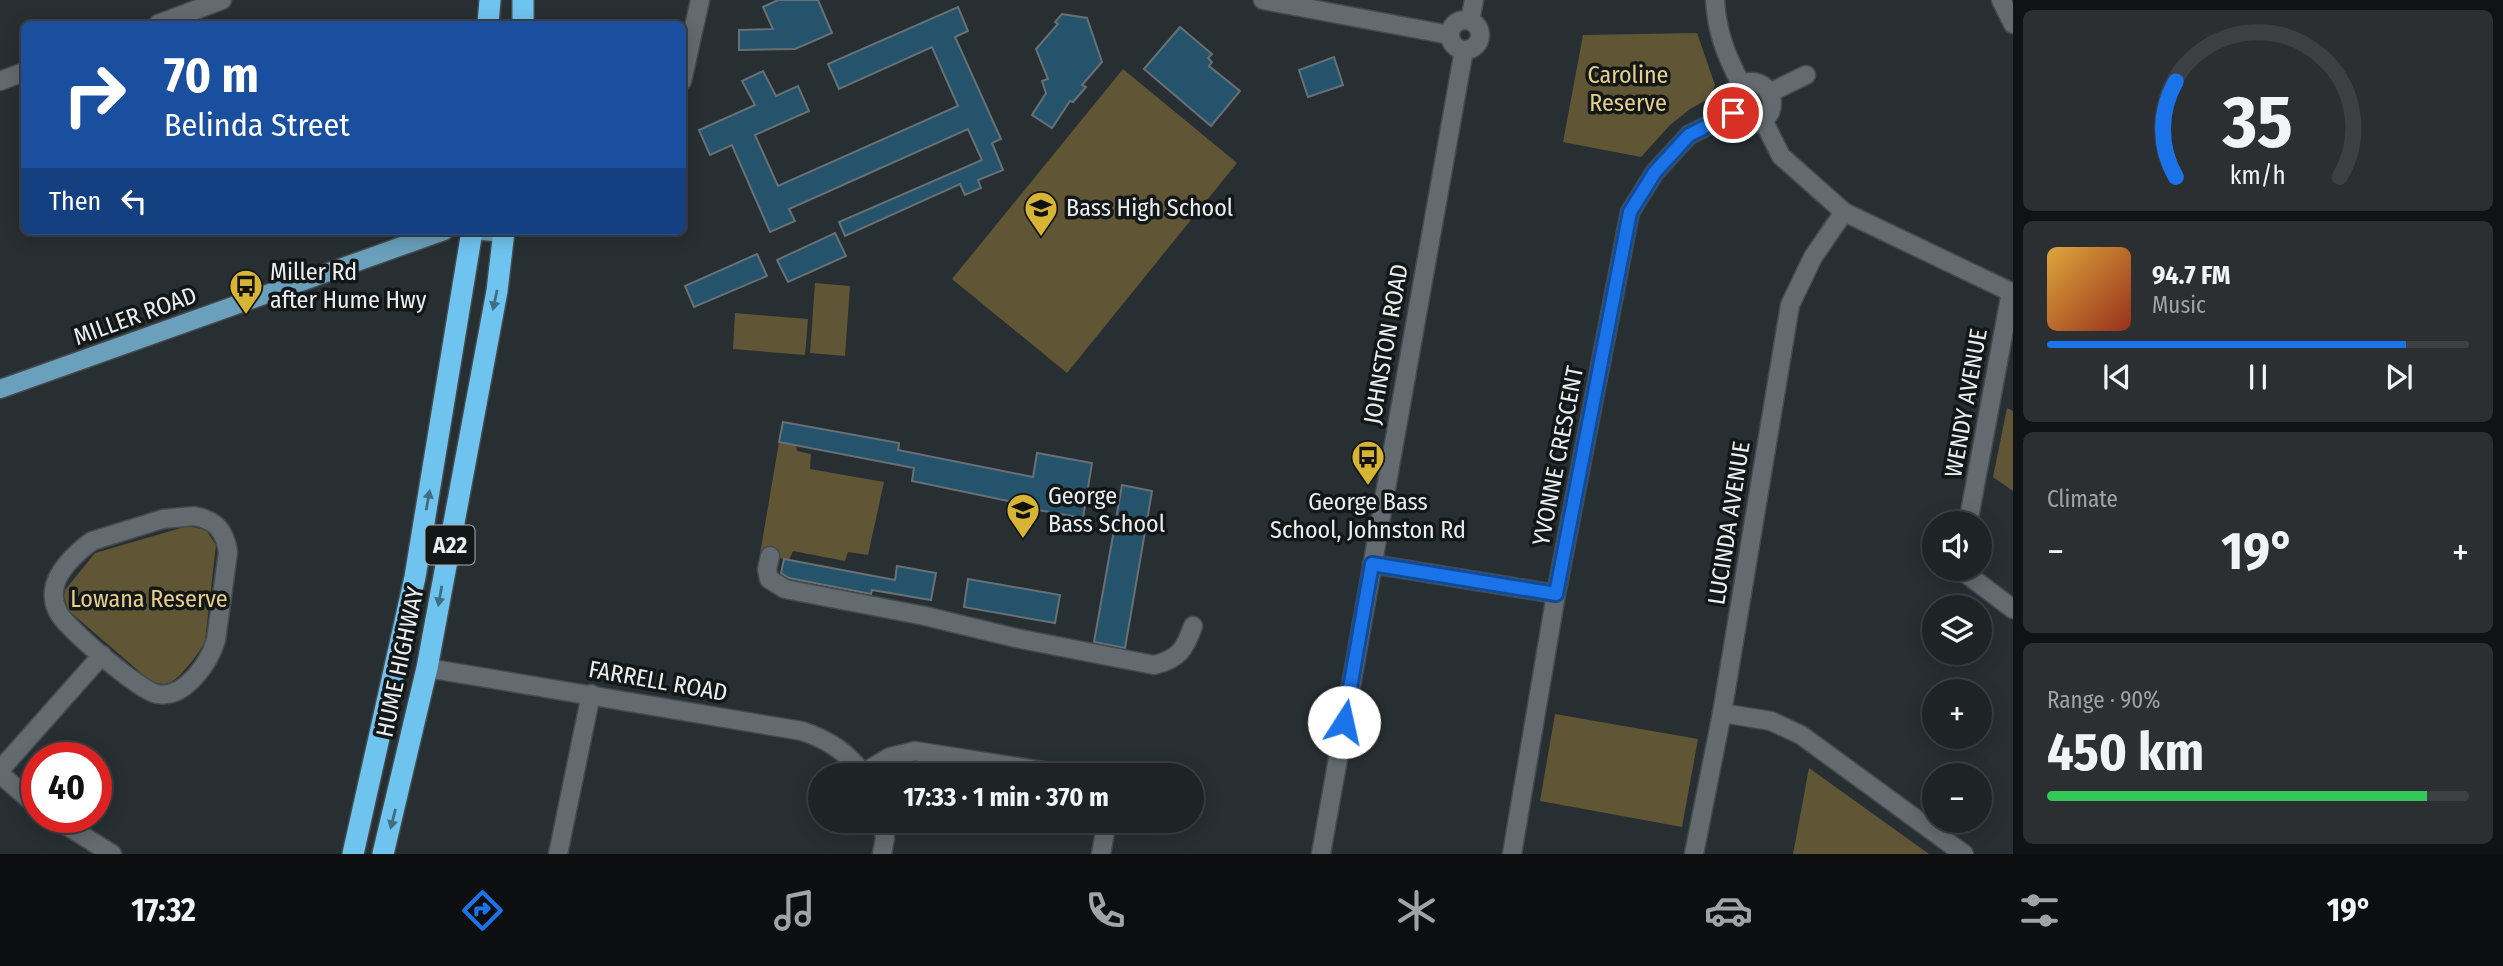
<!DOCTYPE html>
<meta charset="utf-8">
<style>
body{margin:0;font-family:"Fira Sans Condensed",sans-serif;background:#2b2f32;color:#f1f3f6;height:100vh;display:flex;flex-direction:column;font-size:26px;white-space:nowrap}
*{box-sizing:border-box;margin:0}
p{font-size:23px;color:#a1a4a7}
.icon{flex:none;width:38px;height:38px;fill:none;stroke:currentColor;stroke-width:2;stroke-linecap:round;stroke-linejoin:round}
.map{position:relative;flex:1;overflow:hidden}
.sheet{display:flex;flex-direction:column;gap:10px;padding:10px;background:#101315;width:490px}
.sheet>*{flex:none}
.hud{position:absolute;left:21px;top:21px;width:665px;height:214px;border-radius:10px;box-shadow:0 4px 18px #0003,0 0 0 2px #3c4043;background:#1a4fa0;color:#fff;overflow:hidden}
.controls{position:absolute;left:1922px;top:511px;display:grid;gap:14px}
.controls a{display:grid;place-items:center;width:70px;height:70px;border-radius:50%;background:#1e2326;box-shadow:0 4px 18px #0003,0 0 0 2px #3c4043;font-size:35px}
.speed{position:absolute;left:21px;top:742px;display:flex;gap:14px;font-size:35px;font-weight:700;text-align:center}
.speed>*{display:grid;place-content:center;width:91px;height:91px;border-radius:50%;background:#1e2326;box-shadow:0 4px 18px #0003,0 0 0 2px #3c4043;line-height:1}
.speed .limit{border:10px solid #d22;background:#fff;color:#111}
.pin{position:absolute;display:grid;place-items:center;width:60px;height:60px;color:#fff;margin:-30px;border:4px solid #fff;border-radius:50%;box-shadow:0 2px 7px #0007}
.me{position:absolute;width:77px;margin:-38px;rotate:10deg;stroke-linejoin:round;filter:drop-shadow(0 0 5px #0008)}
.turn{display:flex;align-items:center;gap:24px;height:147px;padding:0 28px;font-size:32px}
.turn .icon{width:91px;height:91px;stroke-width:2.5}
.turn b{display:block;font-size:49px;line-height:60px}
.then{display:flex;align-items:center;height:66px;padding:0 28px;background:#0003;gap:14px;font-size:26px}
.big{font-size:52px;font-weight:700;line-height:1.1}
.sheet .tile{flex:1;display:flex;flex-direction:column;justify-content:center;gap:10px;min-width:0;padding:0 24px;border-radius:10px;background:#2b2f32}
.sheet .dial{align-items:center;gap:0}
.dial svg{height:182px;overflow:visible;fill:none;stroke:#3c4043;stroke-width:7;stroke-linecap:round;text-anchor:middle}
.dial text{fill:#f1f3f6;stroke:none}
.song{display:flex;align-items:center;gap:21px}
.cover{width:84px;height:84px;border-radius:10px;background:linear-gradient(135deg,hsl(40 70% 55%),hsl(10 70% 35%))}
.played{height:7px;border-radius:4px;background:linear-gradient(90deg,#1a73e8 85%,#3c4043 85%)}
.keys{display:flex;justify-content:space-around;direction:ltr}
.heat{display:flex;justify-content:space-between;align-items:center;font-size:38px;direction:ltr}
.charge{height:10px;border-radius:5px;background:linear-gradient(90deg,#34c759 90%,#3c4043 0)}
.trip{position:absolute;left:808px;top:763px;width:396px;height:70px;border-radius:35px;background:#1e2326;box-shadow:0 4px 18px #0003,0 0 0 2px #3c4043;font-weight:700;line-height:70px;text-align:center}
.tab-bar{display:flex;height:112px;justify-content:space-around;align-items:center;background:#0c0e0f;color:#a1a4a7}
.tab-bar .icon{width:49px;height:49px}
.tab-bar .on{color:#1a73e8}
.tab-bar b{font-size:32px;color:#f1f3f6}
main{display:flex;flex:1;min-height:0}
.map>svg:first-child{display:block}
.green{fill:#605534}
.building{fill:#25536b;stroke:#677075;stroke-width:2}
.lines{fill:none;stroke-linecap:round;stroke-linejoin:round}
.minor-casing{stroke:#444b4e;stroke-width:21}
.major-casing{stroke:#444b4e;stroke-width:21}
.highway-casing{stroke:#444b4e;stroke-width:24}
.minor{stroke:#636b70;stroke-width:18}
.major{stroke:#6aa0bc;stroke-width:18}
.highway{stroke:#6fc3ef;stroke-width:21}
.oneway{fill:#416d84}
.route-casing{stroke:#114b97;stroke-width:18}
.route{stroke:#1a73e8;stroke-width:12}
.labels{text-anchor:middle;stroke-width:7;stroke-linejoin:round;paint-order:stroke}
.shield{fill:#131718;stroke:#a9aeb0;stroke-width:2}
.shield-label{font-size:23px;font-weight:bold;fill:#e9eef1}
.park-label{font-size:24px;fill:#e6cf88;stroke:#131718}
.poi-label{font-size:24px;fill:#e9eef1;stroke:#131718;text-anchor:start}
.street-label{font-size:24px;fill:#e9eef1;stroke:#131718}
</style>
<main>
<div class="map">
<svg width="2013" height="854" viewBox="0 0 2013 854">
<rect width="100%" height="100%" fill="#282f33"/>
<!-- green -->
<g class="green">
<polygon points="1697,33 1715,85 1710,98 1690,109 1670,125 1641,157 1563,142 1583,35"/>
<polygon points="1123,69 1237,163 1067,373 952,279"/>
<polygon points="815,283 850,286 845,356 810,353"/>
<polygon points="735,313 808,319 805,355 733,349"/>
<polygon points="2007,408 2013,411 2013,491 1993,477"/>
<polygon points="779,442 796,446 797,451 811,454 810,469 884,482 868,555 848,552 845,561 793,551 789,560 760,554"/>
<path d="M 188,526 L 206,530 L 216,545 L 205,641 C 201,651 181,677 171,682 C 164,686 156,683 149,680 L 68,610 L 64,596 L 65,590 L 95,553 Z"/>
<polygon points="1555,714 1698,739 1682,827 1540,801"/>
<polygon points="1809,768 1929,854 1793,854"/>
</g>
<!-- building -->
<g class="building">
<polygon points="778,0 818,0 832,33 795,49 739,50 739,30 773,29 763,7"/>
<polygon points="958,7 968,31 955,37 1001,139 992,143 1003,170 978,180 981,188 965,195 960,184 845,236 839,222 982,160 968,129 789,209 795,221 770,232 732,145 710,155 699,130 755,105 742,81 763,71 776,96 798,86 809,111 755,135 778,186 958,106 932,47 839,89 828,64"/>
<polygon points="1062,14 1087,18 1102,62 1082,85 1086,87 1073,102 1070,101 1052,128 1032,115 1046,93 1042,81 1048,79 1036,49 1058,24 1055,22"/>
<polygon points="1180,27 1212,54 1208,58 1212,62 1209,66 1240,91 1211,126 1144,69"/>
<polygon points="1334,57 1343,85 1308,97 1299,70"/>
<polygon points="835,233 846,256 788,282 777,260"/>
<polygon points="757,254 767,276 694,307 685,286"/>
<polygon points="783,422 899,443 898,450 1033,477 1037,453 1092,463 1083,518 1027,508 1028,505 912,481 914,468 779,442"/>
<polygon points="1122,485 1152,491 1125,648 1094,642"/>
<polygon points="784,559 895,580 897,566 936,573 931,600 872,590 871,594 789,578 781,573"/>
<polygon points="968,579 1060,595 1055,623 964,607"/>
</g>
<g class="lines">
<defs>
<g id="minor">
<polyline points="1263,0 1450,35"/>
<path d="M 1715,0 C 1717,33 1726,55 1741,84"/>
<polyline points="2001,0 2013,24"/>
<circle cx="1465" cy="35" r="15"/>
<polyline points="1470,21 1474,0"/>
<polyline points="158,24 222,0"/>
<polyline points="0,81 24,72"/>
<polyline points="682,81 700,0"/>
<circle cx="1751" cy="103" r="21"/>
<polyline points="1769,93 1806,75"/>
<polyline points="1763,120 1781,156 1844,212 2013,293"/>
<path d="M 194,516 C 216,520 225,531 228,552 L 216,640 C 209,663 185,699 157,694 C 140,691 66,628 58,612 C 55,606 53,598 54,591 C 55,572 77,552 92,541 L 163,519 Z"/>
<polyline points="1968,523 2011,292"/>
<path d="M 770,556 L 767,569 L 769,579 L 785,589 L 925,616 L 1016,638 L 1154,665 C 1179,659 1185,649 1193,626"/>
<polyline points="1372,564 1556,594"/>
<polyline points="1960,569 2013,609"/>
<path d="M 427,668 L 802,731 C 829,740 848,753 864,775"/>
<polyline points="1722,713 1771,721 1801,735 1964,854"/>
<polyline points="0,770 102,655"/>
<polyline points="863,773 890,757 915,751 1069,775"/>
<polyline points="0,774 37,806"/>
<polyline points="53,817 112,854"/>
<polyline points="558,854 591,694"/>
<polyline points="882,854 885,838 882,821"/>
<polyline points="1101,854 1107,821"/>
<polyline points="1321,854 1464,50"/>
<polyline points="1512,854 1556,594 1630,212 1655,172 1689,135 1733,113"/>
<polyline points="1694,854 1722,713 1790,305 1813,257 1844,212"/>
</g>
<g id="major">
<polyline points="483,231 504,233"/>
<polyline points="0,389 444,231"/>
</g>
<g id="highway">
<polyline points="488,24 490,0"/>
<polyline points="523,24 523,0"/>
<polyline points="353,854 415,577 472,231"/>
<polyline points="383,854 427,668 497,291 504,231"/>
</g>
</defs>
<!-- minor casing -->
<use href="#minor" class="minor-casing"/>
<!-- major casing -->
<use href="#major" class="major-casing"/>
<!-- highway casing -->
<use href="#highway" class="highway-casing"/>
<!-- minor -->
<use href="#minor" class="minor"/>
<!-- major -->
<use href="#major" class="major"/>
<!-- highway -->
<use href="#highway" class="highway"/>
</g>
<!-- one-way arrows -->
<defs><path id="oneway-solid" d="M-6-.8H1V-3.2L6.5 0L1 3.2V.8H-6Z" transform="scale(1.75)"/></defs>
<g class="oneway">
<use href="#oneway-solid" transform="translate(495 300) rotate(102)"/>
<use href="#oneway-solid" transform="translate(428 500) rotate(-80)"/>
<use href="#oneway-solid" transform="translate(440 596) rotate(100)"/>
<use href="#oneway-solid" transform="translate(393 819) rotate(104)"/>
</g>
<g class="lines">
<defs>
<polyline id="route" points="1344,722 1372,564 1556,594 1630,212 1655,172 1689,135 1733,113"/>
</defs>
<!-- route casing -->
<use href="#route" class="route-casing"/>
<!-- route -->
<use href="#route" class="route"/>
</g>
<!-- icons -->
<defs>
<symbol id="school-pin" viewBox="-11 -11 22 30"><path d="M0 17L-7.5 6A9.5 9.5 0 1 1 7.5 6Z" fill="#d8b434" stroke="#131718"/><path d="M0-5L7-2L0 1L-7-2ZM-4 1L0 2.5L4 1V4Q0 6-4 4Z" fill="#111"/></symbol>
<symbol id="bus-pin" viewBox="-11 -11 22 30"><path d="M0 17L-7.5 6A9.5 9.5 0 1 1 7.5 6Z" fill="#d8b434" stroke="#131718"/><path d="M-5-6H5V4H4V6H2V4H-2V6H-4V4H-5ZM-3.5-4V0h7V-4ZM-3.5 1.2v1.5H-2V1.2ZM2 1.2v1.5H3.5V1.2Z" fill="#111"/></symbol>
</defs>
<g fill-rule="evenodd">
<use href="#school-pin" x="1022" y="189" width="38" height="52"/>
<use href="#bus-pin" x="227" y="267" width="38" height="52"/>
<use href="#bus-pin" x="1349" y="438" width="38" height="52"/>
<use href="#school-pin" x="1004" y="491" width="38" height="52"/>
</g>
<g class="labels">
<!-- shield labels -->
<rect class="shield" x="425.5" y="525.5" width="49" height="39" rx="5"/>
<g class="shield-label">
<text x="450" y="553">A22</text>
</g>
<!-- park labels -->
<g class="park-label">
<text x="1628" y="83">Caroline<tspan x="1628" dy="28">Reserve</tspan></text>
<text x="149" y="607">Lowana Reserve</text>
</g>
<!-- poi labels -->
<g class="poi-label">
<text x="1066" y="216">Bass High School</text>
<text x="270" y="280">Miller Rd<tspan x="270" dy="28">after Hume Hwy</tspan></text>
<text x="1048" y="504">George<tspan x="1048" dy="28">Bass School</tspan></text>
<text x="1368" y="510" text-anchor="middle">George Bass<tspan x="1368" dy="28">School, Johnston Rd</tspan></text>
</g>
<!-- street labels -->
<g class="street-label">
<text transform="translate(135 316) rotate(-20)" y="8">MILLER ROAD</text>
<text transform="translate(1386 344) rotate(-80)" y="8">JOHNSTON ROAD</text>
<text transform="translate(1966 403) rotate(-80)" y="8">WENDY AVENUE</text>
<text transform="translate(1558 456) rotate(-79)" y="8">YVONNE CRESCENT</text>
<text transform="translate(1729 523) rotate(-81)" y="8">LUCINDA AVENUE</text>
<text transform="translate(400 662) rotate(-78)" y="8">HUME HIGHWAY</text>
<text transform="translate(658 681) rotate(10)" y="8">FARRELL ROAD</text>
</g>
</g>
</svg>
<div class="controls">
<a><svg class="icon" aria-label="sound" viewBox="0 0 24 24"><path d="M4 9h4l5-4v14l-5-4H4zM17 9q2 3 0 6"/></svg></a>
<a><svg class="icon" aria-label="layers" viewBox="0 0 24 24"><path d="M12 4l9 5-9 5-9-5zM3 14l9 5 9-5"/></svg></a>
<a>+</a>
<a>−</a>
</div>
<div class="speed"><div class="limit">40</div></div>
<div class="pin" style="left:1733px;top:113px;background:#d93025"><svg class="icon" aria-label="arrive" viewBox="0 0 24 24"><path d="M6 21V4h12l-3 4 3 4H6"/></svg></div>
<svg class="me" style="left:1344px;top:722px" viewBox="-20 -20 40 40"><circle r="19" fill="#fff"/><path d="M0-13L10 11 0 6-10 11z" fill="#1a73e8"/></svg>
<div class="trip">17:33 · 1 min · 370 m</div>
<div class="hud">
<div class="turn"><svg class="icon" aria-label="right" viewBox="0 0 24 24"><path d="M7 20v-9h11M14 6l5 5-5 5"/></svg><div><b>70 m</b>Belinda Street</div></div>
<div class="then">Then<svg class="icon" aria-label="left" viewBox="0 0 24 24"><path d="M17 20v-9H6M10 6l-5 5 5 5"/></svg></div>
</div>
</div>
<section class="sheet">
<div class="tile dial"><svg viewBox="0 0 100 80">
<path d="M14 69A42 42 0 1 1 86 69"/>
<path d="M14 69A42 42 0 0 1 14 27" stroke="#1a73e8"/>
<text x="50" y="56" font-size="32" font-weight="700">35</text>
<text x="50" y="72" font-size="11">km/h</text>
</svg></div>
<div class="tile">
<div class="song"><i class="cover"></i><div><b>94.7 FM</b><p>Music</p></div></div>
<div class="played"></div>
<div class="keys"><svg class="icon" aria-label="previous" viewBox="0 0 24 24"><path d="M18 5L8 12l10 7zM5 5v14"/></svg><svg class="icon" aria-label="pause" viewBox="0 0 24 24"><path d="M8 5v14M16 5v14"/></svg><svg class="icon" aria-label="next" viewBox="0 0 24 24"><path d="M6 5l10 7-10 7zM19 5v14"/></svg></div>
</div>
<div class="tile"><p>Climate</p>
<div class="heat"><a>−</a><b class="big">19°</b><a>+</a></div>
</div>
<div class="tile"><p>Range · 90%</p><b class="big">450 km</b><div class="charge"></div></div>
</section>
</main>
<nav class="tab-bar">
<b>17:32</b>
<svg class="icon on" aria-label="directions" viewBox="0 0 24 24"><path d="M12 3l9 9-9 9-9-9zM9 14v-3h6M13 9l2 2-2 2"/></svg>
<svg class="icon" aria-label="music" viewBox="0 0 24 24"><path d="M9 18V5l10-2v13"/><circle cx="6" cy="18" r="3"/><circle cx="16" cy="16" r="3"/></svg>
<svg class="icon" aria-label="phone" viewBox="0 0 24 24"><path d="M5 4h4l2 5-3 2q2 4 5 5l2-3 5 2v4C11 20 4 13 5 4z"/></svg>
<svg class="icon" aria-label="climate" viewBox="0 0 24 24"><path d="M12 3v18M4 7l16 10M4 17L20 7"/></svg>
<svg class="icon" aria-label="car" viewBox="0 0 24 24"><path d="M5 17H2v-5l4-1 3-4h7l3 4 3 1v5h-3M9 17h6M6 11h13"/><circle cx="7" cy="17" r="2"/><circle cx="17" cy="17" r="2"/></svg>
<svg class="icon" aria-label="filters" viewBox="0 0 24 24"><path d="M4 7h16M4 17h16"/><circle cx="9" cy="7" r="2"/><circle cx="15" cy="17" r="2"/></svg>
<b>19°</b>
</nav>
